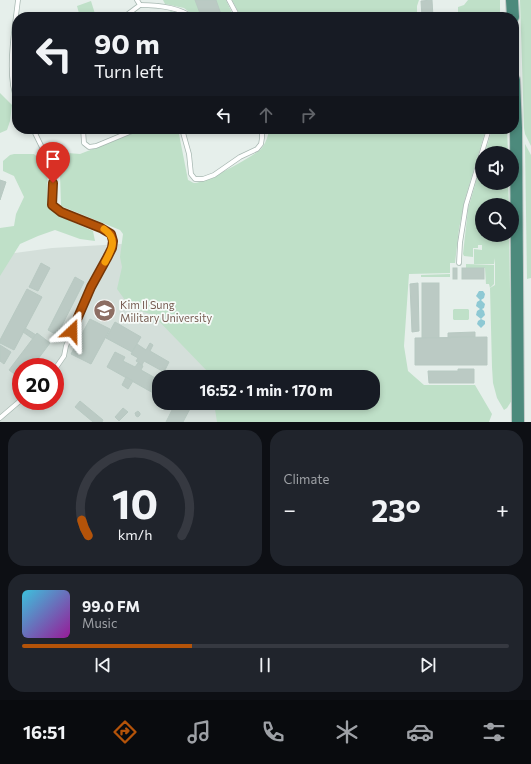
<!DOCTYPE html>
<meta charset="utf-8">
<style>
body{margin:0;font-family:Commissioner,sans-serif;background:#20242c;color:#f1f3f6;height:100vh;display:flex;flex-direction:column;font-size:15px;white-space:nowrap}
*{box-sizing:border-box;margin:0}
p{font-size:13px;color:#9ea1a6}
.icon{flex:none;width:22px;height:22px;fill:none;stroke:currentColor;stroke-width:2;stroke-linecap:round;stroke-linejoin:round}
.map{position:relative;height:422px;overflow:hidden}
.panel{display:flex;flex-direction:column;gap:8px;padding:8px;background:#0d0f14;flex:1}
.panel>*{flex:none}
.guide{position:absolute;left:12px;top:12px;width:507px;height:122px;border-radius:16px;box-shadow:0 2px 6px #0003;background:#171b24;color:#f1f3f6;overflow:hidden}
.fabs{position:absolute;left:475px;top:146px;display:grid;gap:8px}
.fabs a{display:grid;place-items:center;width:44px;height:44px;border-radius:50%;background:#171b24;box-shadow:0 2px 6px #0003;font-size:20px}
.speed{position:absolute;left:12px;top:358px;display:flex;gap:8px;font-size:20px;font-weight:700;text-align:center}
.speed>*{display:grid;place-content:center;width:52px;height:52px;border-radius:50%;background:#171b24;box-shadow:0 2px 6px #0003;line-height:1}
.speed .limit{border:6px solid #d22;background:#fff;color:#111}
.pin{position:absolute;display:grid;place-items:center;width:34px;height:34px;color:#fff;margin:-41px -17px;border-radius:50% 50% 50% 0;rotate:-45deg;box-shadow:0 0 4px #0007}
.pin .icon{rotate:45deg}
.me{position:absolute;width:44px;margin:-22px;rotate:23deg;stroke-linejoin:round;filter:drop-shadow(0 0 3px #0008)}
.turn{display:flex;align-items:center;gap:14px;height:84px;padding:0 16px;font-size:18px}
.turn .icon{width:52px;height:52px;stroke-width:2.5}
.turn b{display:block;font-size:28px;line-height:34px}
.lanes{display:flex;align-items:center;height:38px;padding:0 16px;background:#0003;justify-content:center;gap:20px;direction:ltr}
.lanes .off{opacity:.35}
.big{font-size:30px;font-weight:700;line-height:1.1}
.panel .widget{flex:1;display:flex;flex-direction:column;justify-content:center;gap:6px;min-width:0;padding:0 14px;border-radius:16px;background:#20242c}
.panel .dial{align-items:center;gap:0}
.dial svg{height:104px;overflow:visible;fill:none;stroke:#363941;stroke-width:7;stroke-linecap:round;text-anchor:middle}
.dial text{fill:#f1f3f6;stroke:none}
.song{display:flex;align-items:center;gap:12px}
.cover{width:48px;height:48px;border-radius:6px;background:linear-gradient(135deg,hsl(190 70% 55%),hsl(300 70% 35%))}
.played{height:4px;border-radius:2px;background:linear-gradient(90deg,#b45309 35%,#363941 35%)}
.keys{display:flex;justify-content:space-around;direction:ltr}
.heat{display:flex;justify-content:space-between;align-items:center;font-size:22px;direction:ltr}
.panel .tiles{flex:1;display:grid;gap:8px;grid-template-columns:1fr 1fr}
.widget:last-child{grid-column:span 2}
.trip{position:absolute;left:152px;top:370px;width:228px;height:40px;border-radius:16px;background:#171b24;box-shadow:0 2px 6px #0003;font-weight:700;line-height:40px;text-align:center}
.tabs{display:flex;height:64px;justify-content:space-around;align-items:center;background:#090b0e;color:#9ea1a6}
.tabs .icon{width:28px;height:28px}
.tabs .active{color:#b45309}
.tabs b{font-size:18px;color:#f1f3f6}
.map>svg:first-child{display:block}
.built{fill:#d4dfda;fill-rule:evenodd}
.green{fill:#bfe0c8}
.water{fill:#8ec9d4}
.building{fill:#bbcac4;stroke:#b8c9c2}
.lines{fill:none;stroke-linecap:round;stroke-linejoin:round}
.service-casing{stroke:#a8b8b2;stroke-width:5.5}
.trunk-casing{stroke:#c2cac8;stroke-width:14}
.service{stroke:#fff;stroke-width:4}
.trunk{stroke:#4c8a7c;stroke-width:12}
.route-casing{stroke:#753606;stroke-width:10}
.route{stroke:#b45309;stroke-width:7}
.slow{stroke:#f59e0b;stroke-width:7}
.labels{text-anchor:middle;stroke-width:3.5;stroke-linejoin:round;paint-order:stroke}
.education-label{font-size:11px;fill:#785e54;stroke:#f7fbf9;text-anchor:start}
</style>
<div class="map">
<svg width="531" height="422" viewBox="0 0 531 422">
<rect width="100%" height="100%" fill="#e6efeb"/>
<!-- built -->
<path class="built" d="M 189,240 L 230,377 L 159,377 L 159,403 L 241,403 L 249,422 L 0,422 L 0,255 L 52,248 ZM 21,367 L 55,367 L 55,401 L 21,401 Z"/>
<!-- green -->
<g class="green">
<polygon points="163,0 226,0 234,17 196,17 184,8 165,4"/>
<polygon points="232,0 419,0 417,6 417,17 241,17"/>
<polygon points="468,0 500,0 500,17 458,17 458,7 464,5"/>
<polygon points="520,0 531,0 531,146 525,134 524,128"/>
<polygon points="91,1 96,17 80,17 77,6"/>
<polygon points="171,11 185,17 163,17"/>
<polygon points="0,93 12,105 10,121 7,130 0,133"/>
<path d="M 144,129 L 175,129 L 179,134 L 188,180 C 189,180 193,183 194,183 C 202,185 254,156 261,149 C 265,145 269,134 269,129 L 486,129 L 465,199 L 459,229 L 455,263 L 450,263 L 450,273 L 409,274 L 404,346 L 408,371 L 424,385 L 475,385 L 492,414 L 489,422 L 217,422 L 214,403 L 373,403 L 373,377 L 209,377 L 208,372 L 153,315 L 130,307 L 117,289 L 122,267 L 120,257 L 123,234 L 120,230 L 61,206 L 60,174 L 55,152 L 80,154 Z"/>
<polygon points="492,129 507,129 508,153 485,153"/>
<polygon points="525,144 531,155 531,278 527,279"/>
<path d="M 14,154 L 34,154 C 38,158 44,163 46,168 C 50,179 44,200 50,208 C 56,216 83,226 93,231 L 95,241 L 80,239 L 55,230 L 38,236 L 20,244 L 0,276 L 0,228 L 14,226 L 16,214 L 24,197 L 14,176 L 3,171 L 3,161 L 10,155 Z"/>
<polygon points="482,161 482,183 508,183 509,205 482,205 482,235 509,235 512,400 507,408 504,410 497,398 493,383 492,367 490,288 495,285 495,258 494,264 474,264 474,249 482,250 482,245 478,245 478,248 473,248 473,257 464,256 463,254 468,209"/>
<polygon points="466,264 494,265 494,284 490,288 489,284 486,284 485,268 466,268"/>
<polygon points="450,274 450,277 421,277 421,275"/>
<polygon points="454,309 468,309 469,310 469,319 468,320 454,320 453,319 453,310"/>
</g>
<!-- water -->
<polygon class="water" points="479,291 483,291 485,294 484,298 481,300 485,304 484,308 482,309 484,311 485,315 481,319 485,321 485,324 481,328 477,324 478,321 481,319 476,315 477,311 480,309 476,306 477,302 480,300 476,296"/>
<!-- building -->
<g class="building">
<polygon points="195,0 216,0 222,17 209,17 208,14 201,16"/>
<polygon points="432,0 433,17 422,17 421,1"/>
<polygon points="151,12 155,17 145,17"/>
<polygon points="0,180 6,182 0,200"/>
<polygon points="41,263 50,268 38,291 29,287"/>
<rect x="453" y="268" width="4" height="11"/>
<rect x="462" y="268" width="22" height="11"/>
<polygon points="75,277 84,282 57,335 48,330"/>
<polygon points="418,283 419,331 412,332 410,284"/>
<rect x="422" y="283" width="17" height="55"/>
<polygon points="27,289 42,297 14,350 0,343 0,340"/>
<polygon points="90,319 110,329 91,364 71,354"/>
<polygon points="115,322 141,337 132,352 106,338"/>
<polygon points="25,328 36,335 33,339 23,332"/>
<polygon points="475,332 475,337 448,337 448,333"/>
<polygon points="37,333 50,343 32,367 21,367 21,379 9,370"/>
<polygon points="487,337 487,365 415,365 415,338"/>
<polygon points="150,343 153,345 150,351 169,362 164,372 144,361 142,365 136,361 138,358 131,354 137,344 146,350"/>
<polygon points="0,345 11,352 4,364 0,361"/>
<polygon points="115,352 125,357 123,361 135,367 138,363 143,366 141,370 159,380 159,387 155,394 107,367"/>
<polygon points="458,369 474,369 474,383 429,383 428,371 458,371"/>
<polygon points="126,377 133,381 128,389 122,385"/>
<polygon points="80,401 103,420 102,422 93,422 75,407"/>
<polygon points="172,403 193,403 183,422 166,422 175,404"/>
<polygon points="123,408 128,412 119,421 115,417"/>
<polygon points="138,411 140,413 140,415 138,417 136,416 135,413"/>
</g>
<g class="lines">
<defs>
<g id="service">
<polyline points="229,0 238,17"/>
<path d="M 140,5 C 157,5 178,7 192,17"/>
<polyline points="124,17 140,5 137,0"/>
<path d="M 17,99 C 6,76 15,26 18,0"/>
<polyline points="33,129 51,166 54,176 52,205 61,212 101,228 111,234 113,241 111,248 91,287 66,346 64,356 55,369"/>
<polyline points="83,129 84,143 89,147 96,146 137,129"/>
<polyline points="182,129 189,154 191,174 195,179 203,179 214,175 240,157 257,149 261,144 262,138 262,129"/>
<polyline points="459,263 460,243 466,205 489,129"/>
<polyline points="0,418 21,400"/>
</g>
<g id="trunk">
<polyline points="512,0 513,17"/>
<polyline points="514,80 516,128 518,422"/>
</g>
</defs>
<!-- service casing -->
<use href="#service" class="service-casing"/>
<!-- trunk casing -->
<use href="#trunk" class="trunk-casing"/>
<!-- service -->
<use href="#service" class="service"/>
<!-- trunk -->
<use href="#trunk" class="trunk"/>
</g>
<g class="lines">
<defs>
<polyline id="route" points="53,183 52,205 61,212 101,228 111,234 113,241 112,248 108,256 91,287 72,331"/>
</defs>
<!-- route casing -->
<use href="#route" class="route-casing"/>
<!-- route -->
<use href="#route" class="route"/>
<!-- slow -->
<path class="slow" d="M 104,229 C 118,239 112,249 105,262"/>
</g>
<!-- icons -->
<defs>
<symbol id="university-disc" viewBox="-11 -11 22 22"><circle r="9.5" fill="#8d6e63" stroke="#f7fbf9"/><path d="M0-5L7-2L0 1L-7-2ZM-4 1L0 2.5L4 1V4Q0 6-4 4Z" fill="#fff"/></symbol>
</defs>
<g fill-rule="evenodd">
<use href="#university-disc" x="92" y="298" width="25" height="25"/>
</g>
<g class="labels">
<!-- education labels -->
<g class="education-label">
<text x="120" y="309">Kim Il Sung<tspan x="120" dy="13">Military University</tspan></text>
</g>
</g>
</svg>
<div class="fabs">
<a><svg class="icon" aria-label="sound" viewBox="0 0 24 24"><path d="M4 9h4l5-4v14l-5-4H4zM17 9q2 3 0 6"/></svg></a>
<a><svg class="icon" aria-label="search" viewBox="0 0 24 24"><circle cx="10" cy="10" r="6"/><path d="M15 15l6 6"/></svg></a>
</div>
<div class="speed"><div class="limit">20</div></div>
<div class="pin" style="left:53px;top:183px;background:#d93025"><svg class="icon" aria-label="arrive" viewBox="0 0 24 24"><path d="M6 21V4h12l-3 4 3 4H6"/></svg></div>
<svg class="me" style="left:72px;top:331px" viewBox="-20 -20 40 40"><path d="M0-17L14 15 0 8-14 15z" fill="#b45309" stroke="#fff" stroke-width="4"/></svg>
<div class="trip">16:52 · 1 min · 170 m</div>
<div class="guide">
<div class="turn"><svg class="icon" aria-label="left" viewBox="0 0 24 24"><path d="M17 20v-9H6M10 6l-5 5 5 5"/></svg><div><b>90 m</b>Turn left</div></div>
<div class="lanes"><svg class="icon" aria-label="left" viewBox="0 0 24 24"><path d="M17 20v-9H6M10 6l-5 5 5 5"/></svg><svg class="icon off" aria-label="ahead" viewBox="0 0 24 24"><path d="M12 20V5M6 11l6-6 6 6"/></svg><svg class="icon off" aria-label="right" viewBox="0 0 24 24"><path d="M7 20v-9h11M14 6l5 5-5 5"/></svg></div>
</div>
</div>
<section class="panel">
<div class="tiles">
<div class="widget dial"><svg viewBox="0 0 100 80">
<path d="M14 69A42 42 0 1 1 86 69"/>
<path d="M14 69A42 42 0 0 1 9 57" stroke="#b45309"/>
<text x="50" y="56" font-size="32" font-weight="700">10</text>
<text x="50" y="72" font-size="11">km/h</text>
</svg></div>
<div class="widget"><p>Climate</p>
<div class="heat"><a>−</a><b class="big">23°</b><a>+</a></div>
</div>
<div class="widget">
<div class="song"><i class="cover"></i><div><b>99.0 FM</b><p>Music</p></div></div>
<div class="played"></div>
<div class="keys"><svg class="icon" aria-label="previous" viewBox="0 0 24 24"><path d="M18 5L8 12l10 7zM5 5v14"/></svg><svg class="icon" aria-label="pause" viewBox="0 0 24 24"><path d="M8 5v14M16 5v14"/></svg><svg class="icon" aria-label="next" viewBox="0 0 24 24"><path d="M6 5l10 7-10 7zM19 5v14"/></svg></div>
</div>
</div>
</section>
<nav class="tabs">
<b>16:51</b>
<svg class="icon active" aria-label="directions" viewBox="0 0 24 24"><path d="M12 3l9 9-9 9-9-9zM9 14v-3h6M13 9l2 2-2 2"/></svg>
<svg class="icon" aria-label="music" viewBox="0 0 24 24"><path d="M9 18V5l10-2v13"/><circle cx="6" cy="18" r="3"/><circle cx="16" cy="16" r="3"/></svg>
<svg class="icon" aria-label="phone" viewBox="0 0 24 24"><path d="M5 4h4l2 5-3 2q2 4 5 5l2-3 5 2v4C11 20 4 13 5 4z"/></svg>
<svg class="icon" aria-label="climate" viewBox="0 0 24 24"><path d="M12 3v18M4 7l16 10M4 17L20 7"/></svg>
<svg class="icon" aria-label="car" viewBox="0 0 24 24"><path d="M5 17H2v-5l4-1 3-4h7l3 4 3 1v5h-3M9 17h6M6 11h13"/><circle cx="7" cy="17" r="2"/><circle cx="17" cy="17" r="2"/></svg>
<svg class="icon" aria-label="filters" viewBox="0 0 24 24"><path d="M4 7h16M4 17h16"/><circle cx="9" cy="7" r="2"/><circle cx="15" cy="17" r="2"/></svg>
</nav>
